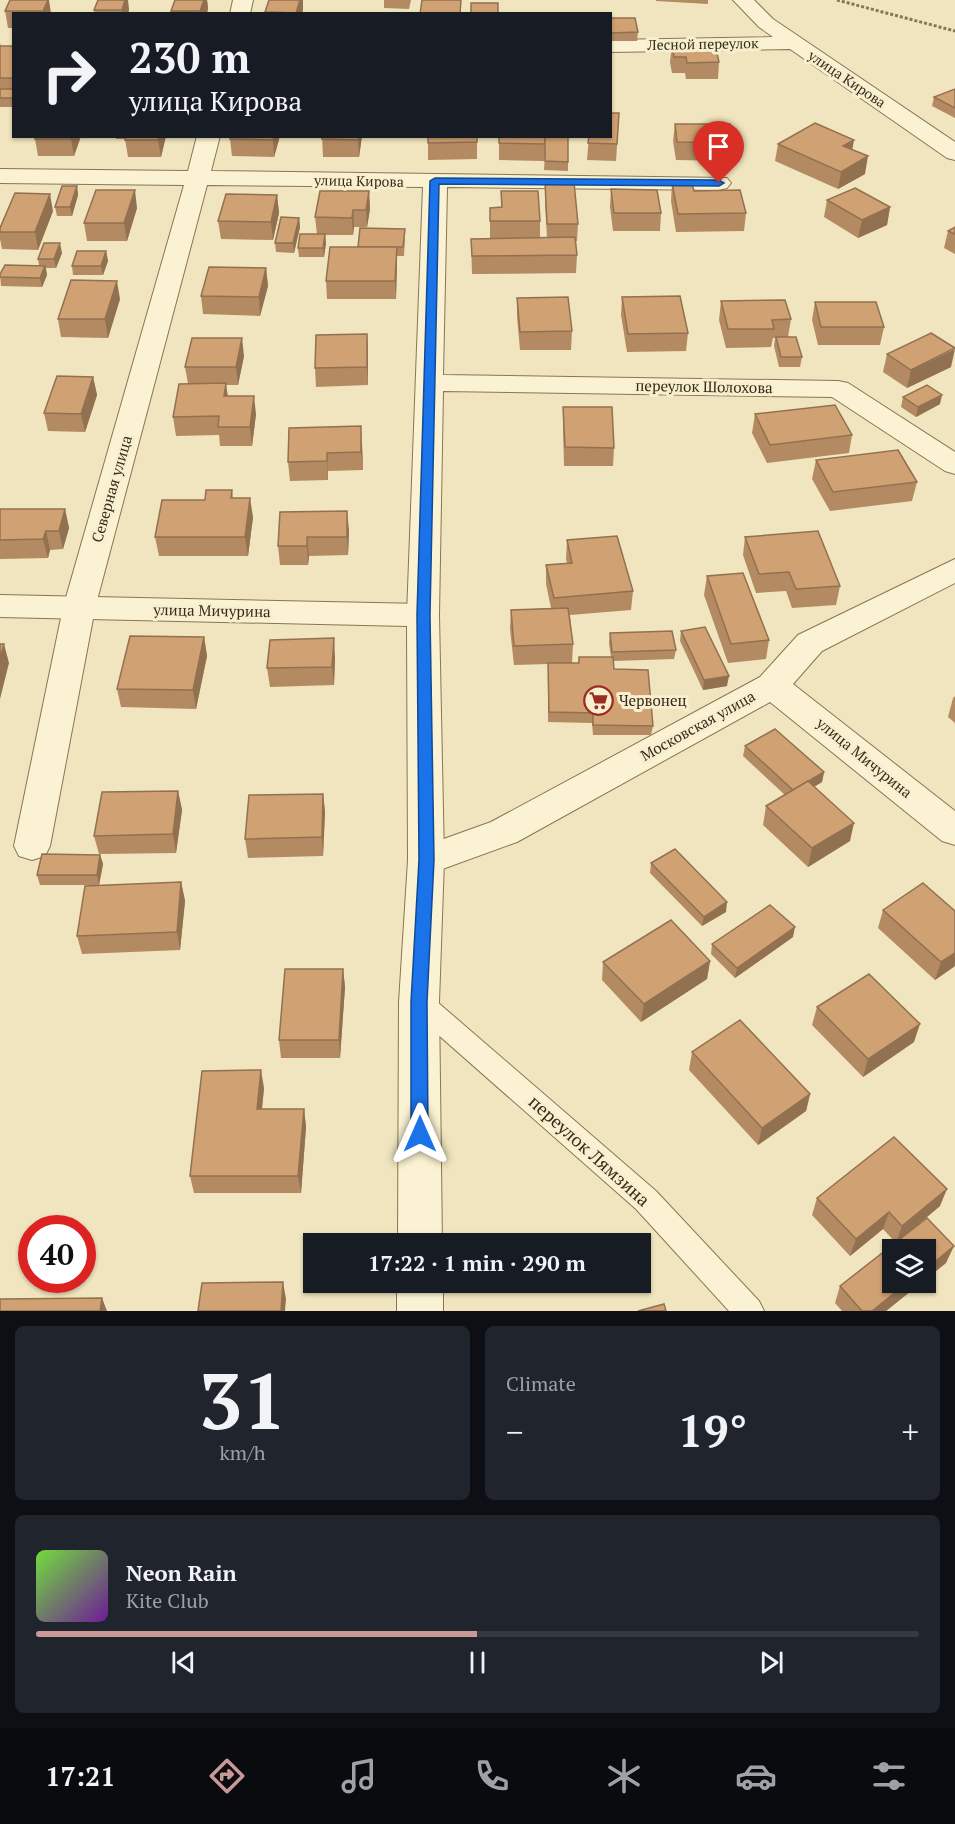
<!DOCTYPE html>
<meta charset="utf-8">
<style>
body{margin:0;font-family:"PT Serif",serif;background:#20242c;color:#f1f3f6;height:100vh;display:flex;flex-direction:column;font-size:22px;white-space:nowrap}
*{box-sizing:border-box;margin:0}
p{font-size:20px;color:#9ea1a6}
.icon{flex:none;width:33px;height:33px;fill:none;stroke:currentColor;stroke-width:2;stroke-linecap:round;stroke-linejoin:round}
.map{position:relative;height:1311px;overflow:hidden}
.sheet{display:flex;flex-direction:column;gap:15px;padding:15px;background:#0d0f14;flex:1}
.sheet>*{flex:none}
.hud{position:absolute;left:12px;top:12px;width:600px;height:126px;border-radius:0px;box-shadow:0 2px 4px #0004;background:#171b24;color:#f1f3f6;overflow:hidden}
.fabs{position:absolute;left:882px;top:1239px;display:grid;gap:12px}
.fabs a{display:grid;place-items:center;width:54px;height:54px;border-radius:0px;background:#171b24;box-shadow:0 2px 4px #0004;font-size:30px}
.speed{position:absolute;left:18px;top:1215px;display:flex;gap:12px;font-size:30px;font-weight:700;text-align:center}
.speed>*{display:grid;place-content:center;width:78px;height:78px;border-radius:50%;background:#171b24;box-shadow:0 2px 4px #0004;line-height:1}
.speed .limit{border:9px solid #d22;background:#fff;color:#111}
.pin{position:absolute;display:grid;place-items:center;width:51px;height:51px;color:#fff;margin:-62px -26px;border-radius:50% 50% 50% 0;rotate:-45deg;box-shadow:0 0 6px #0007}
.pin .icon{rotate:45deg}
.me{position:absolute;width:66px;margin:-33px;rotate:0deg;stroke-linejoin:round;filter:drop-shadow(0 0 4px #0008)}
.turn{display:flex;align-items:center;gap:21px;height:126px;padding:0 18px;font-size:27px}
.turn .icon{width:78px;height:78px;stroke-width:2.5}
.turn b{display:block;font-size:42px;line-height:51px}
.big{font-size:45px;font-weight:700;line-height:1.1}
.sheet .card{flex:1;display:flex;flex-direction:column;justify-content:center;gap:9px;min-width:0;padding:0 21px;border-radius:9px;background:#20242c}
.sheet .dial{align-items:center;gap:0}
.dial b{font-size:78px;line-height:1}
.song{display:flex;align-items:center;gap:18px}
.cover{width:72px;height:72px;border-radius:9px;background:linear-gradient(135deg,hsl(100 70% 55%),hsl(280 70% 35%))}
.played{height:6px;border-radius:3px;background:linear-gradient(90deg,#ca9997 50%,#363941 50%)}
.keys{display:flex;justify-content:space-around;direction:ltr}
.heat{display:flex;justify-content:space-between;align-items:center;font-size:33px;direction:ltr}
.sheet .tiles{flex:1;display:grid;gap:15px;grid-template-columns:1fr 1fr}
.card:last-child{grid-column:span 2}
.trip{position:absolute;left:303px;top:1233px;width:348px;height:60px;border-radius:0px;background:#171b24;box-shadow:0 2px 4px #0004;font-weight:700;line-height:60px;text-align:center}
.tabs{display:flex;height:96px;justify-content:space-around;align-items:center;background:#090b0e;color:#9ea1a6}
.tabs .icon{width:42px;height:42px}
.tabs .active{color:#ca9997}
.tabs b{font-size:27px;color:#f1f3f6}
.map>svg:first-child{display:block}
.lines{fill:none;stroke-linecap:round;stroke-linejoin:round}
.service-casing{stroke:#897556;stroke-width:2}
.minor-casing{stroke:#897556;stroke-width:2}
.tertiary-casing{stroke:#897556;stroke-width:2}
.path{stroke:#897556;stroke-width:3;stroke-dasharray:3 2;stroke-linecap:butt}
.service{fill:#faf2d2;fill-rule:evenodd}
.minor{fill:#faf2d2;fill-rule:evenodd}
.tertiary{fill:#faf2d2;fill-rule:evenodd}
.wall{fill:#b38a62}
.shaded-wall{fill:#927150}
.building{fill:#d0a172;stroke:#927150;stroke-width:1.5}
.route{fill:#1a73e8;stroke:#114b97;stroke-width:1.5}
.labels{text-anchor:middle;stroke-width:6;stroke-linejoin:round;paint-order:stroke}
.far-street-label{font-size:14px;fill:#382b1b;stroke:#f7efce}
.street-label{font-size:15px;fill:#382b1b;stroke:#f7efce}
.poi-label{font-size:15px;fill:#382b1b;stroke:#f7efce;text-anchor:start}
.near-street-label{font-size:18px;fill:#382b1b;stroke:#f7efce}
</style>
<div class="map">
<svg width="955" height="1311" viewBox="0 0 955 1311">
<rect width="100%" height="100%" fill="#f0e5be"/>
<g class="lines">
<defs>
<polygon id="service" points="419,991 428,994 656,1191 759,1301 764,1311 729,1311 636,1209 410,1010 406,1002 410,994"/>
<g id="minor">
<polygon points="233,0 253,0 250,14 230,14"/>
<polygon points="733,0 754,0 773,19 955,142 955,160 947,158 790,49 610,52 610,40 773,37 759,27"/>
<polygon points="197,136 220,136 211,171 727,178 731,183 727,188 719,190 447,187 443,375 838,381 848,383 955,452 955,474 945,471 832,397 443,391 439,615 434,623 423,626 412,623 407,615 423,187 207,185 95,608 50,846 45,856 32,860 19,856 14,846 63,608 184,185 0,183 0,169 188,171"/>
<polygon points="955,559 955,583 822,651 793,684 955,811 955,845 942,841 770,702 517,842 426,875 413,870 408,860 413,850 491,822 760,677 798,635"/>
</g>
<g id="tertiary">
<polygon points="0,595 423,604 434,607 439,615 444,860 439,1002 442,1244 398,1244 399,1002 408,860 407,626 0,617"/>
<rect x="397" y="1282" width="46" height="29"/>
</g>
</defs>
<!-- service casing -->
<use href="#service" class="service-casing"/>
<!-- minor casing -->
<use href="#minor" class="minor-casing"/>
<!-- tertiary casing -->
<use href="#tertiary" class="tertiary-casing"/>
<!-- path -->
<polyline class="path" points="837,0 955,31"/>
<!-- service -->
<use href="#service" class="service"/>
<!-- minor -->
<use href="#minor" class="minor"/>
<!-- tertiary -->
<use href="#tertiary" class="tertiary"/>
</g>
<!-- wall -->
<g class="wall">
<polygon points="10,0 51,14 14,14 14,28 8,28 5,11"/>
<polygon points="175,0 207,0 208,8 207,14 171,14 171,11"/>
<polygon points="384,0 411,0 409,9 384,8"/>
<polygon points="656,0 708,0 708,4 656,1"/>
<polygon points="129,9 128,14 95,14 94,10"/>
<polygon points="303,9 302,14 265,14 265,12"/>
<polygon points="610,18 638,32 637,41 610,41"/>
<polygon points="0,43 1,46 14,46 14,107 0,107"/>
<polygon points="672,45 719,62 718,79 686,79 685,73 672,73 670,62"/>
<polygon points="955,89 955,118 932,106 934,97"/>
<polygon points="619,113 616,161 587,160 589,136"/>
<polygon points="675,124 733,143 731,161 676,160 673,141"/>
<polygon points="36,136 81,136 74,156 38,156 35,139"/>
<polygon points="116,136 166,136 161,157 128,157 125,139 116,139"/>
<polygon points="280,136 274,157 232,156 230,139"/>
<polygon points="322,136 362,136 359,157 323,157"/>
<polygon points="428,136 477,136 477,159 428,160"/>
<polygon points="499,136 568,136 568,171 544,170 545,155 544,161 499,160"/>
<polygon points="778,144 852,150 865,174 838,189 775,161"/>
<polygon points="545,182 578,224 577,241 575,241 577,255 576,273 472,274 471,239 490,238 490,208 501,207 501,191 540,221 540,238 547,238 545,200"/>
<polygon points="672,183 694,191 746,213 744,231 676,232 671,201"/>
<polygon points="77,186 78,195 72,216 57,216 55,207"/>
<polygon points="611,189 661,213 660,231 613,231 610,207"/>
<polygon points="369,191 370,209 367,227 354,227 353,235 325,235 326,243 324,257 299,257 298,248 317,234 315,217"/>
<polygon points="277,195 279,213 273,240 221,239 218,221"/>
<polygon points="827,200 890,207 887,225 858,238 824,217"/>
<polygon points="137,208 127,241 87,241 84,223"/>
<polygon points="53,211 38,250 2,249 0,239 0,228"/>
<polygon points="299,218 300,227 294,253 276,252 275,243"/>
<polygon points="955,227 955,254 944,248 948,231"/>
<polygon points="405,238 404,256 397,256 396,299 327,299 326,281 358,247"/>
<polygon points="106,251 108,261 103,275 73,275 72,266"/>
<polygon points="62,253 56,268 46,268 47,275 42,287 1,286 0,274 39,265 38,259"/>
<polygon points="266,268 268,286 260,316 203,314 201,296"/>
<polygon points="622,297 688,333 686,351 627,352 621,315"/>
<polygon points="517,298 572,331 571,350 520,350 517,316"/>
<polygon points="120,299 108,338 61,337 58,319"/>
<polygon points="721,301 791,319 788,337 802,357 800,367 779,367 774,346 775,338 773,338 771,347 726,348 719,320"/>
<polygon points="815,302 884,327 880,345 818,345 812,320"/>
<polygon points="367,334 368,352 368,385 316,387 315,368"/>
<polygon points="887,354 951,367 907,388 883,372"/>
<polygon points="244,356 238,385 226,385 228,396 256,414 252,446 220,446 219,435 176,436 173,417 188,384 185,367"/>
<polygon points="93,377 97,395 85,432 48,431 44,413"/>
<polygon points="903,397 940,404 916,417 901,407"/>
<polygon points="563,407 614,448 613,466 564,466 563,426"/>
<polygon points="755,414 852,435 849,453 767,463 752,433"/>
<polygon points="362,444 363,470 328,471 328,480 290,481 288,462"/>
<polygon points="816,460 917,482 912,501 830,511 812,479"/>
<polygon points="232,490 233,498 253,517 248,556 159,556 155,537 205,500"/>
<polygon points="0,509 65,509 69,528 63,549 50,550 48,558 0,559"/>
<polygon points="280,512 349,530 348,555 309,556 308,565 280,565 278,546"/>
<polygon points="745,537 840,586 836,605 792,608 786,591 756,593 743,555"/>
<polygon points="567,540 633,591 631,610 570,615 573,644 572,663 578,663 579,657 611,657 609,643 610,633 676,650 674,659 614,661 614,669 653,726 651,735 593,735 592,723 548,722 548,664 514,665 510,629 511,610 551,608 546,584 546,565 567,563 566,559"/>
<polygon points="707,576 769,640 766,659 728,663 704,595"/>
<polygon points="681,631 727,686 703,690 680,641"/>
<polygon points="204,637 207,656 196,709 121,707 117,689"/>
<polygon points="335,657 334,685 270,687 267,668"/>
<polygon points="955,696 955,723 948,717 953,698"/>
<polygon points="745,746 824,772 822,782 814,787 850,841 808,867 763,825 766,806 785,795 743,756"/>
<polygon points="178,791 182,810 176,853 99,854 94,836"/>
<polygon points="323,794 325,812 323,856 248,858 245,839"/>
<polygon points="100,855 103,864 99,885 40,885 37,875"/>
<polygon points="651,863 726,912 702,926 650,873"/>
<polygon points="181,882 185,901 180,950 82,954 77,936"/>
<polygon points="883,910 955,911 955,966 935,980 878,928"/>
<polygon points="793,937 735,978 711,954 712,944"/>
<polygon points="710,961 707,979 641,1022 602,980 603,962"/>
<polygon points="343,969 345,987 340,1058 281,1058 279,1040"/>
<polygon points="817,1007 914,1042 863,1077 812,1025"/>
<polygon points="692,1052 810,1094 806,1111 758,1145 689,1070"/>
<polygon points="264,1088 262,1109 304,1109 306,1127 301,1193 194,1193 190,1176"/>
<polygon points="817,1198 940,1206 896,1243 883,1229 850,1256 812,1215"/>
<polygon points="946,1263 886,1311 842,1311 835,1303 840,1286"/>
</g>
<!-- shaded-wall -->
<g class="shaded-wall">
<polygon points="48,0 49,0 51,14 43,14 43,11"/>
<polygon points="125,0 128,0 129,9 128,14 122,14 122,10"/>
<polygon points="204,0 207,0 208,8 207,14 200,14 200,11"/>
<polygon points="300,0 303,0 303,9 302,14 296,14"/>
<polygon points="72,136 81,136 74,156 71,139"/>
<polygon points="159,136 166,136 161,157 158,140"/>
<polygon points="274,136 280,136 274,157 273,140"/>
<polygon points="359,136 362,136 359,157 358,140"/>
<polygon points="854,140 851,157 843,146"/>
<polygon points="868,156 865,174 838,189 841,172"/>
<polygon points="77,186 78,195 72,216 70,207"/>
<polygon points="135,190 137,208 127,241 124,223"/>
<polygon points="369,191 370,209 367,227 366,210"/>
<polygon points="50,194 53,211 38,250 35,232"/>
<polygon points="277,195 279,213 273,240 271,222"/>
<polygon points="890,207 887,225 858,238 862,220"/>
<polygon points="353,210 354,227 353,235 352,218"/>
<polygon points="299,218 300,227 294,253 293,243"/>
<polygon points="325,234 326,243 324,257 323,248"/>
<polygon points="60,243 62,253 56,268 54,259"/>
<polygon points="397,247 397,265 396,299 395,281"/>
<polygon points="106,251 108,261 103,275 101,266"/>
<polygon points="45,266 47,275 42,287 40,278"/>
<polygon points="266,268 268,286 260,316 259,297"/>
<polygon points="117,281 120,299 108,338 105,319"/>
<polygon points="367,334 368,352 368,385 367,367"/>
<polygon points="242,338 244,356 238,385 236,367"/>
<polygon points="955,349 951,367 907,388 911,370"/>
<polygon points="93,377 97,395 85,432 81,414"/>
<polygon points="226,383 228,402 224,396"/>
<polygon points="942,395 940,404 916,417 918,407"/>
<polygon points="254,396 256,414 252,446 250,427"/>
<polygon points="361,426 362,444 363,470 361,452"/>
<polygon points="327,453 328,471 328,480 327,461"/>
<polygon points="250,498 253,517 248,556 245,537"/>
<polygon points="65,509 69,528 63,549 59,531"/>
<polygon points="347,511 349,530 348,555 347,537"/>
<polygon points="46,531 50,550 48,558 43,539"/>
<polygon points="307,537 309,556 308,565 307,546"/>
<polygon points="204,637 207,656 196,709 193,690"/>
<polygon points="334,638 335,657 334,685 332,667"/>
<polygon points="4,644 9,663 0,699 0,659"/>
<polygon points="729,676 727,686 703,690 704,680"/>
<polygon points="824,772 822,782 791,800 793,790"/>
<polygon points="178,791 182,810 176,853 173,834"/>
<polygon points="323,794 325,812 323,856 322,837"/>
<polygon points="854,823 850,841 808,867 812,848"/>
<polygon points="100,855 103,864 99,885 97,875"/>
<polygon points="181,882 185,901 180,950 177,932"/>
<polygon points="727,902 726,912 702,926 704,917"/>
<polygon points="795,927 793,937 735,978 737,968"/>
<polygon points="955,953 955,966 935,980 941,962"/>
<polygon points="710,961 707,979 641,1022 644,1004"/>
<polygon points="343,969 345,987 340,1058 339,1040"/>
<polygon points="920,1024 914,1042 863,1077 868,1059"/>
<polygon points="261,1070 264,1088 260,1127 257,1109"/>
<polygon points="810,1094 806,1111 758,1145 762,1128"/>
<polygon points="304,1109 306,1127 301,1193 298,1176"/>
<polygon points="947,1189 940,1206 896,1243 902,1226"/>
<polygon points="889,1212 883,1229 850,1256 856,1239"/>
<polygon points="954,1246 946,1263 926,1279 926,1269"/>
<polygon points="283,1282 286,1299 285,1311 281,1311"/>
<polygon points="908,1282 922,1282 886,1311 872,1311"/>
<polygon points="102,1298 107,1311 100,1311"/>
</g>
<!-- building -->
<g class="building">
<polygon points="10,0 48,0 43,11 5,11"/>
<polygon points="98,0 125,0 122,10 94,10"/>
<polygon points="175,0 204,0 200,11 171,11"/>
<polygon points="269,0 300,0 296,13 265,12"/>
<polygon points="422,0 461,0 460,14 420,14"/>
<rect x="471" y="3" width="27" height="11"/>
<polygon points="610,18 635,18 638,32 611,33"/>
<polygon points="672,45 715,45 719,62 687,63 686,57 674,57"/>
<rect x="0" y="46" width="14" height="32"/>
<rect x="0" y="89" width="14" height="9"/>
<polygon points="955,89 955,108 934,97"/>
<polygon points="610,113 619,113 617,144 588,143 589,136 610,136"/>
<polygon points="815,123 854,140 843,146 868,156 841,172 778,144"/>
<polygon points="675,124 730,124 733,143 677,142"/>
<polygon points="36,136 72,136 71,139 35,139"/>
<polygon points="126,136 159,136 158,140 125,140"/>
<polygon points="231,136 274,136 273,140 230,139"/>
<polygon points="322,136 359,136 358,140 322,139"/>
<polygon points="428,136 477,136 477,142 428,143"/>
<polygon points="499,136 545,136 545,144 499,143"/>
<polygon points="545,136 568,136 568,162 545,161"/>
<polygon points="545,182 574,182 578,224 547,224"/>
<polygon points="672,183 692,183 694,191 740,190 746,213 678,214"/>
<polygon points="62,186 77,186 70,207 55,207"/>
<polygon points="855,188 890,207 862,220 827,200"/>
<polygon points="611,189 657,190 661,213 614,213"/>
<polygon points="96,190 135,190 124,223 84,223"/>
<polygon points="320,191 369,191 366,210 353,210 352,218 315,217"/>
<polygon points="501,191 538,191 540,221 490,221 490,208 502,207"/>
<polygon points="15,193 50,194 35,232 0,232 0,228"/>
<polygon points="226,194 277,195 271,222 218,221"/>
<polygon points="281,217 299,218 293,243 275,243"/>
<polygon points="955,227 955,234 948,231"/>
<polygon points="360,228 405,229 403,247 358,247"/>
<polygon points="300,234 325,234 323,248 298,248"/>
<polygon points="575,237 577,255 472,256 471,239"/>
<polygon points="44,243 60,243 54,259 38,259"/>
<polygon points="330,247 397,247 395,281 326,281"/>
<polygon points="77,251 106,251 101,266 72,266"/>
<polygon points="5,265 45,266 40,278 0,277 0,274"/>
<polygon points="209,267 266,268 259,297 201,296"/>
<polygon points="71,280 117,281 105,319 58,319"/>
<polygon points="680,296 688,333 628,334 622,297"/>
<polygon points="568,297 572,331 520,332 517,298"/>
<polygon points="785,300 791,319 772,320 774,329 728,329 721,301"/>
<polygon points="815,302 876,302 884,327 821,327"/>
<polygon points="931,333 955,348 911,370 887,354"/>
<polygon points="367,334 367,367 315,368 316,335"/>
<polygon points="776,337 796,337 802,357 781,357"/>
<polygon points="192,338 242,338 236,367 185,367"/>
<polygon points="57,376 93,377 81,414 44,413"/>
<polygon points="226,383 224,396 254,396 250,427 218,427 219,416 173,417 179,384"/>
<polygon points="927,385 942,395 918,407 903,397"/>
<polygon points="835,405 852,435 770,445 755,414"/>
<polygon points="563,407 612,407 614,448 565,447"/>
<polygon points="361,426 361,452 327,453 327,461 288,462 289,428"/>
<polygon points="898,450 917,482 833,492 816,460"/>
<polygon points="206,490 232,490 231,498 250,498 245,537 155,537 162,500 205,500"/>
<polygon points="0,509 65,509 59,531 46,531 43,539 0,540"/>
<polygon points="347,511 347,537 307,537 307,546 278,546 280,512"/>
<polygon points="818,531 840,586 796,589 789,572 759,574 745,537"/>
<polygon points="617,536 633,591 554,598 546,565 572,563 567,540"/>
<polygon points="743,573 769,640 731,644 707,576"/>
<polygon points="568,608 573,644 514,646 511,610"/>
<polygon points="705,627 729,676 704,680 681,631"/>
<polygon points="672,631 676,650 612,652 610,633"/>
<polygon points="130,636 204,637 193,690 117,689"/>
<polygon points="334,638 332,667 267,668 270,640"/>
<polygon points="0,644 4,644 0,659"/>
<polygon points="579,657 613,657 614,669 648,670 653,726 593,725 593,713 549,712 548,663 579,663"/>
<polygon points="775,729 824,772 793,790 745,746"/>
<polygon points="808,781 854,823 812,848 766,806"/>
<polygon points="178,791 173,834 94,836 102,792"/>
<polygon points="323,794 322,837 245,839 249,795"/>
<polygon points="675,849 727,902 704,917 651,863"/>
<polygon points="42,854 100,855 97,875 37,875"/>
<polygon points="181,882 177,932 77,936 85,886"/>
<polygon points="923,883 955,911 955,953 941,962 883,910"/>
<polygon points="770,905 795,927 737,968 712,944"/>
<polygon points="671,920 710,961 644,1004 603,962"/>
<polygon points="285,969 343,969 339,1040 279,1040"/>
<polygon points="869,974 920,1024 868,1059 817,1007"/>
<polygon points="740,1020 810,1094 762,1128 692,1052"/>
<polygon points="261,1070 257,1109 304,1109 298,1176 190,1176 202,1071"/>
<polygon points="894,1137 947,1189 902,1226 889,1212 856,1239 817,1198"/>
<polygon points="927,1218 954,1246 926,1269 926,1250 892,1250 892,1282 908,1282 872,1311 862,1311 840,1286"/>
<polygon points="283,1282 281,1311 198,1311 202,1283"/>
<polygon points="102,1298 100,1311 0,1311 0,1299"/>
<polygon points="664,1304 666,1311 638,1311"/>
</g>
<!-- route -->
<polygon class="route" points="435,178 719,180 724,183 719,186 439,184 430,615 434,860 427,1002 428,1134 426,1139 420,1142 414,1139 411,1134 411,1002 419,860 417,615 430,181"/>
<!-- icons -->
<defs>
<symbol id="supermarket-ring" viewBox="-11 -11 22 22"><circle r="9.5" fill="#f7efce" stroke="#9b2c23" stroke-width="1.5"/><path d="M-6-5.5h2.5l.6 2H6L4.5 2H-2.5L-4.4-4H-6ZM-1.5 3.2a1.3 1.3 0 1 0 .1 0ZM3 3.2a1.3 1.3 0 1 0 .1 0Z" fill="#9b2c23"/></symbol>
</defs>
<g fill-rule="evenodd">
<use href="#supermarket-ring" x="582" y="684" width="33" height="33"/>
</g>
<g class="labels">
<!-- far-street labels -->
<g class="far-street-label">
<text transform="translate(703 44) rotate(-1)" y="5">Лесной переулок</text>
<text transform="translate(847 79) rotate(34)" y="5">улица Кирова</text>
<text transform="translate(359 181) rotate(1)" y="5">улица Кирова</text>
</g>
<!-- street labels -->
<g class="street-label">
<text transform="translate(704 387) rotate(1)" y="5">переулок Шолохова</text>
<text transform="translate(112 489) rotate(-74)" y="5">Северная улица</text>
<text transform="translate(212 611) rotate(1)" y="5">улица Мичурина</text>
<text transform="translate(698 726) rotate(-29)" y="5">Московская улица</text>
<text transform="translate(864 758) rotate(39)" y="5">улица Мичурина</text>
</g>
<!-- poi labels -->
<g class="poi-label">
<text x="619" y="706">Червонец</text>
</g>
<!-- near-street labels -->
<g class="near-street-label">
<text transform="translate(589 1151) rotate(42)" y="6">переулок Лямзина</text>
</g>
</g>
</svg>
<div class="fabs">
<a><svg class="icon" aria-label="layers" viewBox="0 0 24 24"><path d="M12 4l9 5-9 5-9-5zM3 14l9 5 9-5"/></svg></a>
</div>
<div class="speed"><div class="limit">40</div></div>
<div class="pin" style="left:719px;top:183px;background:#d93025"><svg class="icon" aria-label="arrive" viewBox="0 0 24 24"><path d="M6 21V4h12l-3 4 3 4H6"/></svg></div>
<svg class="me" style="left:420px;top:1134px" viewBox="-20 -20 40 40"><path d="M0-17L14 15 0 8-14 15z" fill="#1a73e8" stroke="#fff" stroke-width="4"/></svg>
<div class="trip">17:22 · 1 min · 290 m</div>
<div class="hud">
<div class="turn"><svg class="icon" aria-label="right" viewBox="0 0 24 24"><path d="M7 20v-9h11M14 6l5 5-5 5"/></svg><div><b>230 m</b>улица Кирова</div></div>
</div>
</div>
<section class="sheet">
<div class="tiles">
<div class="card dial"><b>31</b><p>km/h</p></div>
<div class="card"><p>Climate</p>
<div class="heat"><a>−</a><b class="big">19°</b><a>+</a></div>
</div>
<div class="card">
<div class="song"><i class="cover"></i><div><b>Neon Rain</b><p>Kite Club</p></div></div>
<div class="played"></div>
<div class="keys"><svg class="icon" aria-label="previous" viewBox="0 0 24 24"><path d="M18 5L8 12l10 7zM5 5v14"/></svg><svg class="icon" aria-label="pause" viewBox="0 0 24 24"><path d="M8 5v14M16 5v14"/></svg><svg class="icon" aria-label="next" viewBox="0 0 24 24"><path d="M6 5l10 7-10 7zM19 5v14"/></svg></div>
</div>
</div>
</section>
<nav class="tabs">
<b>17:21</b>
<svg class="icon active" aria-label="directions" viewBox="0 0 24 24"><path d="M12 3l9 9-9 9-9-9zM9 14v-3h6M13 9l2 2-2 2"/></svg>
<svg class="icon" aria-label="music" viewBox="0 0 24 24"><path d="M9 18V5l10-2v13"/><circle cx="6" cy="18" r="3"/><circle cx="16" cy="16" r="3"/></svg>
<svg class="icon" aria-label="phone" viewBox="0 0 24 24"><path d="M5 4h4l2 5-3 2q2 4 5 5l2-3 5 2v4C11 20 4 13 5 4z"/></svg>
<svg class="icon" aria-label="climate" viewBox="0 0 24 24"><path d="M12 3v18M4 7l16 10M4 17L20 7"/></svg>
<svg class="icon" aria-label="car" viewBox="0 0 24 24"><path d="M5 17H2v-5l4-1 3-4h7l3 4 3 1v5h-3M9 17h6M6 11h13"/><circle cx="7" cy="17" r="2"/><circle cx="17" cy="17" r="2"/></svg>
<svg class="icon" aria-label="filters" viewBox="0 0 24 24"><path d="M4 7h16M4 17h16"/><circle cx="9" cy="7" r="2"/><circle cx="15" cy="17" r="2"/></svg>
</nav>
